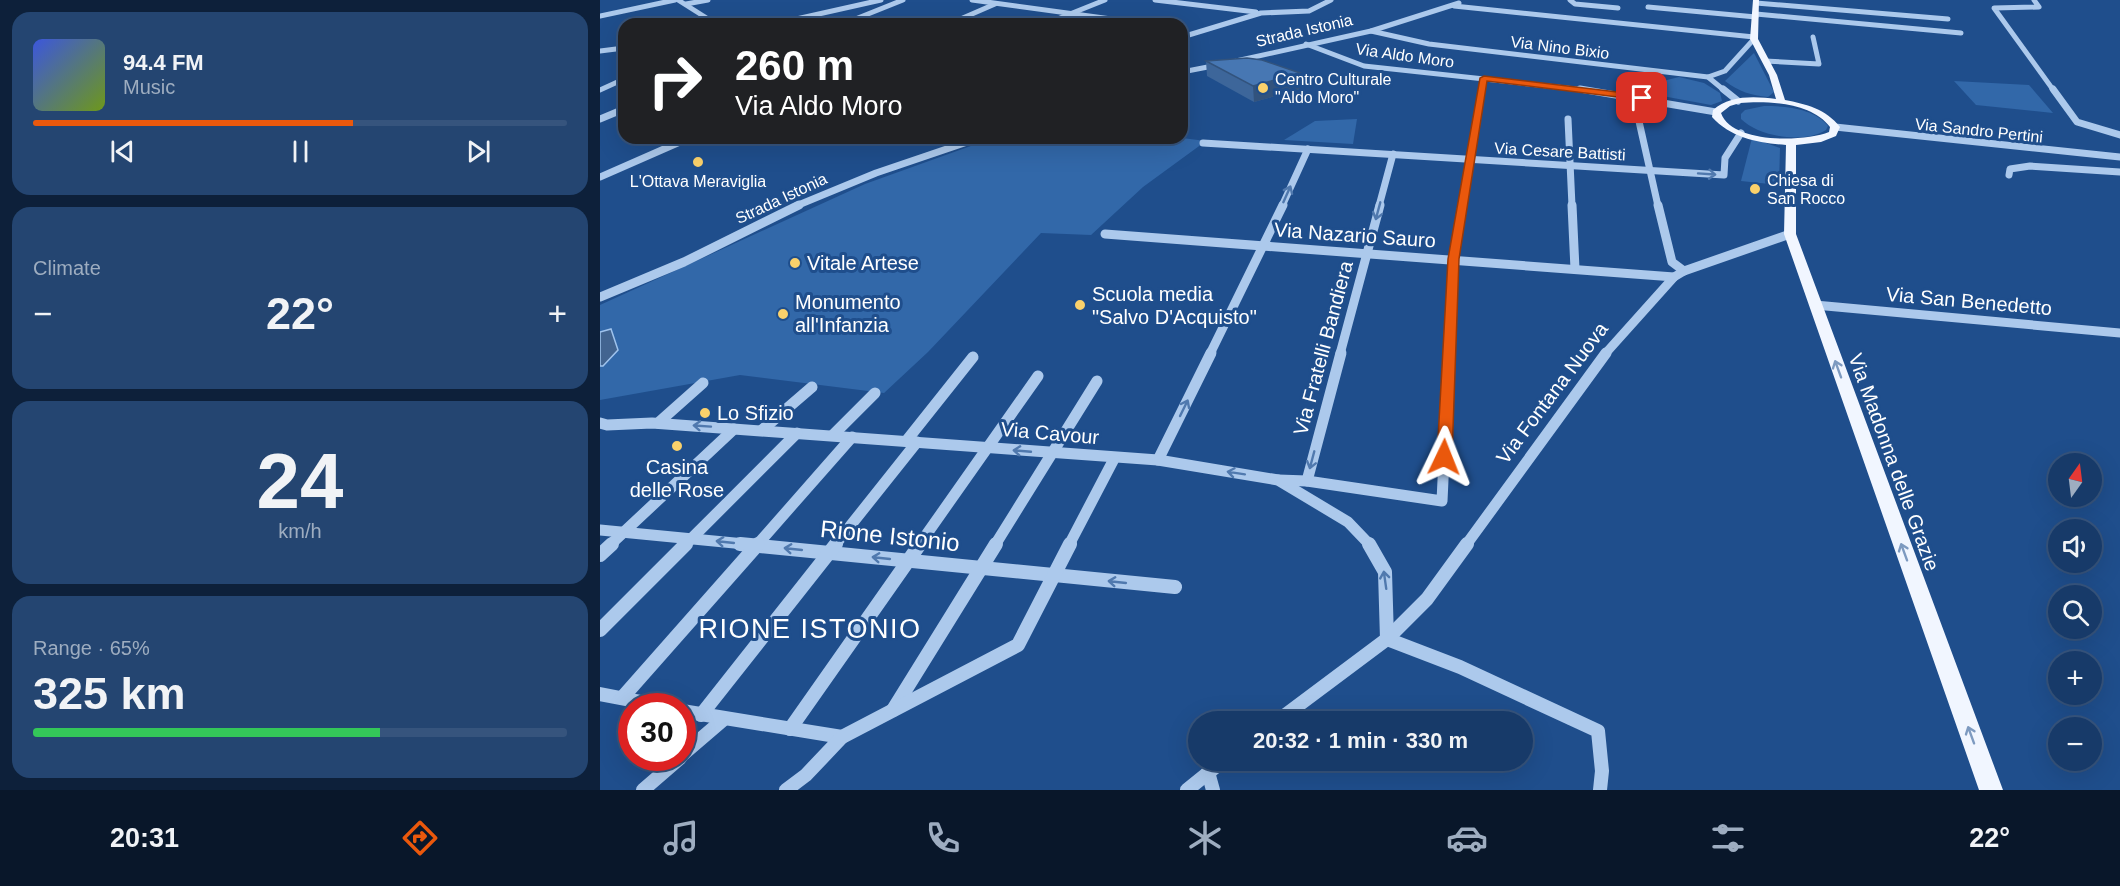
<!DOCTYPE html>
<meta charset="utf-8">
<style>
body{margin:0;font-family:Arial,sans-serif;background:#244571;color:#f1f3f6;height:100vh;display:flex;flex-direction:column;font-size:22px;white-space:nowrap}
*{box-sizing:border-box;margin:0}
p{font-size:20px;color:#9eadc0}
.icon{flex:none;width:33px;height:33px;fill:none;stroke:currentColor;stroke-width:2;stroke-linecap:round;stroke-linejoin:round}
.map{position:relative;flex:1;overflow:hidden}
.drawer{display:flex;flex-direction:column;gap:12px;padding:12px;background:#0d203a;width:600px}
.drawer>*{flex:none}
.top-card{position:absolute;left:18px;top:18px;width:570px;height:126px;border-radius:18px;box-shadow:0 6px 24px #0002,0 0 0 2px #36547d;background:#202124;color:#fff;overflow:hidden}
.needle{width:39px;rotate:14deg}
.fabs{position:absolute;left:1448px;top:453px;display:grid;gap:12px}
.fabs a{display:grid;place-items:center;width:54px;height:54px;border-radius:50%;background:#173a69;box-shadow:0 6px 24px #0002,0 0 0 2px #36547d;font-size:30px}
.speed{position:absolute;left:18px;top:693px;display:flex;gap:12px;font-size:30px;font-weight:700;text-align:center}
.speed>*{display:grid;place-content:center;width:78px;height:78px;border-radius:50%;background:#173a69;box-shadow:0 6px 24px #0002,0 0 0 2px #36547d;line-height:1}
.speed .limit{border:9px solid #d22;background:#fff;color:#111}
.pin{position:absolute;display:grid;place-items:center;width:51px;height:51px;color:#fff;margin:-26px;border-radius:12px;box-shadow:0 3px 9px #0006}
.me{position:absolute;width:66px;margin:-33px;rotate:2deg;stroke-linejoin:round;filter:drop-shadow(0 0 4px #0008)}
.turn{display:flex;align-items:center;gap:21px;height:126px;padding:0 18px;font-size:27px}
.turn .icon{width:78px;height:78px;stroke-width:2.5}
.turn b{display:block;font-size:42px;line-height:51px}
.big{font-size:45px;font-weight:700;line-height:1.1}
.drawer .widget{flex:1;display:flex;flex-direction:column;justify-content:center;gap:9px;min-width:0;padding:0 21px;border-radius:18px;background:#244571}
.drawer .dial{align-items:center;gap:0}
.dial b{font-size:78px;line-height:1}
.song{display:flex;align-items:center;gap:18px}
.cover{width:72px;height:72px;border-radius:9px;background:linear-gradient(135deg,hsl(230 70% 55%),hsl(80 70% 35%))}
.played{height:6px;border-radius:3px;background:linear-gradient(90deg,#ea580c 60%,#36547d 60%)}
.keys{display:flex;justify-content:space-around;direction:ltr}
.heat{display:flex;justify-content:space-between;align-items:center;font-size:33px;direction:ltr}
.charge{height:9px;border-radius:4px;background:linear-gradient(90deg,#34c759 65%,#36547d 0)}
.trip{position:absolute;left:588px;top:711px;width:345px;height:60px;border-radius:30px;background:#173a69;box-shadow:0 6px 24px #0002,0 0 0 2px #36547d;font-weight:700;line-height:60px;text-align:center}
.dock{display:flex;height:96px;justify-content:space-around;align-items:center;background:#09172a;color:#9eadc0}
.dock .icon{width:42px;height:42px}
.dock .active{color:#ea580c}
.dock b{font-size:27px;color:#f1f3f6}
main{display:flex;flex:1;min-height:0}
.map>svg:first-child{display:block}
.green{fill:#3268a9}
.water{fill:#426490;stroke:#9fc3ed;stroke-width:1.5}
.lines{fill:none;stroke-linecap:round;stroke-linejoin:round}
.minor-far4{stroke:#acc9ec;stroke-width:5}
.minor-far3{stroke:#acc9ec;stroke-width:7}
.minor-far2{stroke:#acc9ec;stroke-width:9}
.minor-far1{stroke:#acc9ec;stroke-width:11}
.minor{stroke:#acc9ec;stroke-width:14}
.major{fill:#f1f6ff;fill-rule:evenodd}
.wall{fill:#3d669a}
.shaded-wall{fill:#32537d}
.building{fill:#4777b3;stroke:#32537d;stroke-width:1.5}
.oneway{stroke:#5079ae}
.oneway2{stroke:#7d9ac0}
.route{fill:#ea580c;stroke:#983908;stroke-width:1.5}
.poi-dot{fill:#fad16b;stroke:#1f4e8c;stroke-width:2}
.labels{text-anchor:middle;stroke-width:6;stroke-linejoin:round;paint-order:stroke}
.far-street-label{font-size:16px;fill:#fff;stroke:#1f4e8c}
.far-poi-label{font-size:16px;fill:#fff;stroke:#1f4e8c;text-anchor:start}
.street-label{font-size:20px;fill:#fff;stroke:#1f4e8c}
.poi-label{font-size:20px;fill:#fff;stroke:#1f4e8c;text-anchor:start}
.near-street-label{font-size:24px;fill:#fff;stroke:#1f4e8c}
.near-quarter-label{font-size:27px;letter-spacing:1.5px;fill:#fff;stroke:#1f4e8c}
</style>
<main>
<section class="drawer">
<div class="widget">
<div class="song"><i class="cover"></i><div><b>94.4 FM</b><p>Music</p></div></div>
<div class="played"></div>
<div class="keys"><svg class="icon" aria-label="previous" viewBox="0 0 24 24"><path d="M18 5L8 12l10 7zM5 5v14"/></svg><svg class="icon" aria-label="pause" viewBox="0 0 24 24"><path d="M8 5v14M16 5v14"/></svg><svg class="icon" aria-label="next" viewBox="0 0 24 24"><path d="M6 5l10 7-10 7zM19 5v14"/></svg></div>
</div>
<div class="widget"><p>Climate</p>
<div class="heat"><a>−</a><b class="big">22°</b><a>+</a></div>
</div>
<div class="widget dial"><b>24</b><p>km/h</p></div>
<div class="widget"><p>Range · 65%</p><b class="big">325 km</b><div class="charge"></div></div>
</section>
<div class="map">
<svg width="1520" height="790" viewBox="0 0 1520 790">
<rect width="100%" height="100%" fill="#1f4e8c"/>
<!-- green -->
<g class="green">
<path d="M 1154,53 L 1174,92 L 1168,97 C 1151,95 1139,92 1125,81 Z"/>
<polygon points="1079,77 1104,83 1120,93 1122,101 1111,105 1057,95 1063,81"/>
<polygon points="1354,81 1429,85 1453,113 1376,105"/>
<path d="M 1164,106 C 1185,106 1214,108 1228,126 L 1226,130 C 1204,144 1159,137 1141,119 L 1141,114 L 1145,110 Z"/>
<polygon points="757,119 753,144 684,140 715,121"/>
<polygon points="393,138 582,138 606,141 543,187 491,235 441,233 328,352 284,393 140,375 0,400 0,305 265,184"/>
<polygon points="1152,138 1180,148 1179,185 1141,181"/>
</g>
<!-- water -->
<polygon class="water" points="11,329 18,350 3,366 0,366 0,332"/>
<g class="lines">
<!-- minor-far4 -->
<g class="minor-far4">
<polyline points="78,0 116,24"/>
<polyline points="372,0 548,24"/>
<polyline points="555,0 656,12"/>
<polyline points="970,0 975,4 1018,8"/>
<polyline points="1434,0 1439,7 1394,8 1454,91"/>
<polyline points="1156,3 1348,19"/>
<polyline points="86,4 108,0"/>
<polyline points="854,6 1154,37"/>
<polyline points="1048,7 1156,17"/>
<polyline points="1156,14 1361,33"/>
<polyline points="0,16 75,0"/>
<polyline points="174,24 281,0"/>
<polyline points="243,24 303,0"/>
<polyline points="349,24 395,4"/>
<polyline points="445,24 505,0"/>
<polyline points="771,31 829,44 1108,77 1125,91"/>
<polyline points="582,37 661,13 709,11 731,0"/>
<polyline points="706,44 764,66 994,91"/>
<polyline points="0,51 24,48"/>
<polyline points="636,61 771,31 859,3"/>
<polyline points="1165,61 1219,64 1213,37"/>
<polyline points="582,72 618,65"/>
<polyline points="1108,77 1125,71 1154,39"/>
<polyline points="0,90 24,79"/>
<polyline points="882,91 884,79"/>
</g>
<!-- minor-far3 -->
<g class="minor-far3">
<polyline points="980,89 1116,112"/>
<polyline points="1123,89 1138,101"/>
<polyline points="1453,89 1477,122 1520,135"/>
<polyline points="1042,98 1036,108 1058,206"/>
<polyline points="0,119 24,109"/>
<polyline points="968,119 972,206"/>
<polyline points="1235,127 1520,157"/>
<polyline points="603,143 1124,175 1125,158 1141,133"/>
<polyline points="1409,175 1410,169 1430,166 1520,172"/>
<polyline points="0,177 89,138"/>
<polyline points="196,206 276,173 379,138"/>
<polyline points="682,206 708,149"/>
<polyline points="779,206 793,154"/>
<polyline points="862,206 882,89"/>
</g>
<!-- minor-far2 -->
<g class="minor-far2">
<polyline points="972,205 975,269"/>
<polyline points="1058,205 1072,262 1084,271"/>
<polyline points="505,234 1074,277"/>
<polyline points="0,297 84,262 199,205"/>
<polyline points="1215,305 1520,333"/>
<polyline points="610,354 683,205"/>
<polyline points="740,354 780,205"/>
<polyline points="849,354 853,259 862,205"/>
<polyline points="1005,354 1074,277 1084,271 1190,234"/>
</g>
<!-- minor-far1 -->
<g class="minor-far1">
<polyline points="0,423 7,425 52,423 558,460 678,480 748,522 770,545"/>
<polyline points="58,423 103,383"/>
<polyline points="162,430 212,387"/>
<polyline points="233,435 275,393"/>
<polyline points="307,440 373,357"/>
<polyline points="558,460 611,353"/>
<polyline points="678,480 707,481 842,501 849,353"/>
<polyline points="707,481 741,353"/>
<polyline points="0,530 155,545"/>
<polyline points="10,545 134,429"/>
<polyline points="85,545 197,433"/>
<polyline points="157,545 252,437"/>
<polyline points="235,545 317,442"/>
<polyline points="319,545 438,376"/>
<polyline points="395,545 497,381"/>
<polyline points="469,545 514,459"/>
<polyline points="866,545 1006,353"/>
</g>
<!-- minor -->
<g class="minor">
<polyline points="140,544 575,587"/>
<polyline points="769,544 785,572 787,639 860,667 998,731 1002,771 1000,790"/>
<polyline points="0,555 12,544"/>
<polyline points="0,630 86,544"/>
<polyline points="0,694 62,706"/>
<polyline points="22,698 158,544"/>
<polyline points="293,710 396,544"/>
<polyline points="82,711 242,737"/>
<polyline points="101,715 236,544"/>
<polyline points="676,722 787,639 827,599 867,544"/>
<polyline points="190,729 320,544"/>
<polyline points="82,755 124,719"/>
<polyline points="608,772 613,790"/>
<polyline points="43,790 80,758"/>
<polyline points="186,790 206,775 242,737 418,645 470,544"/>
<polyline points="587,790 624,760"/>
</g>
<!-- major -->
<path class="major" d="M 1153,0 L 1159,0 L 1158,39 L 1177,75 L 1185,100 C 1206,104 1226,109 1240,127 L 1236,136 L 1221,142 L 1196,145 L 1196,234 L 1403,790 L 1379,790 L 1184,234 L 1186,145 C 1159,143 1131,138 1112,117 L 1113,110 C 1129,95 1155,96 1176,99 L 1169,75 L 1150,39 ZM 1140,103 C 1168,101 1211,102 1230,127 L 1229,132 C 1204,142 1132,144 1121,113 L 1130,106 Z"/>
</g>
<!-- wall -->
<polygon class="wall" points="606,61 700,89 654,102 607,76"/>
<!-- shaded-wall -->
<polygon class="shaded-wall" points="700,73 700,89 654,102 653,86"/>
<!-- building -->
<polygon class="building" points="647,58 662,60 700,73 653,86 606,61"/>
<!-- one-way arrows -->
<defs><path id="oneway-shaft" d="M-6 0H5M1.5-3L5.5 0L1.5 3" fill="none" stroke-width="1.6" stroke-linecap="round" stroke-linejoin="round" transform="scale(1.5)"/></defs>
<g class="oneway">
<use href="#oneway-shaft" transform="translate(1107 174) rotate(4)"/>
<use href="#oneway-shaft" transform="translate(687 194) rotate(-66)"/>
<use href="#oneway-shaft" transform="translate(778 211) rotate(105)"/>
<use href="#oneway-shaft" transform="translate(584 408) rotate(-64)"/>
<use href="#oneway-shaft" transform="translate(102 426) rotate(-176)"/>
<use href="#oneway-shaft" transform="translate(422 451) rotate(-175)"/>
<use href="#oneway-shaft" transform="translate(712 460) rotate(105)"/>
<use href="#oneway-shaft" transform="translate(636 473) rotate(-171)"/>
<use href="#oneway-shaft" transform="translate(125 542) rotate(-174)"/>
<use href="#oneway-shaft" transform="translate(193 549) rotate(-174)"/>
<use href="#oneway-shaft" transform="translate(281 558) rotate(-174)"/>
<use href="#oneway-shaft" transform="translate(785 580) rotate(-98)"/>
<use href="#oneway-shaft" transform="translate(517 582) rotate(-174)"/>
</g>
<g class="oneway2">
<use href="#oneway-shaft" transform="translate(1238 369) rotate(-110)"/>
<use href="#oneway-shaft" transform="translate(1304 552) rotate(-110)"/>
<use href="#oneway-shaft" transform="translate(1371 735) rotate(-110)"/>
</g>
<!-- route -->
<polygon class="route" points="884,76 1042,95 1046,98 1042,100 887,81 859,259 852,457 844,462 837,457 848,259 880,78"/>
<!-- markers -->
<g class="poi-dot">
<circle cx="663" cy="88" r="6"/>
<circle cx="98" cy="162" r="6"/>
<circle cx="1155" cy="189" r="6"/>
<circle cx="195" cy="263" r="6"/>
<circle cx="480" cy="305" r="6"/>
<circle cx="183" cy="314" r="6"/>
<circle cx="105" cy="413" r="6"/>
<circle cx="77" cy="446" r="6"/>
</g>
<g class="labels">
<!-- far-street labels -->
<g class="far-street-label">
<text transform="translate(704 30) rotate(-13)" y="6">Strada Istonia</text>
<text transform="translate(960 47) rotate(7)" y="6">Via Nino Bixio</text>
<text transform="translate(805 55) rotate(8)" y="6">Via Aldo Moro</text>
<text transform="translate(1379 130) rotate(6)" y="6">Via Sandro Pertini</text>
<text transform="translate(960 151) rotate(3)" y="6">Via Cesare Battisti</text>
<text transform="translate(181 198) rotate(-25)" y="6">Strada Istonia</text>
</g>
<!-- far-poi labels -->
<g class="far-poi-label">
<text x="675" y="85">Centro Culturale<tspan x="675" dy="18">"Aldo Moro"</tspan></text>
<text x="1167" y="186">Chiesa di<tspan x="1167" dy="18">San Rocco</tspan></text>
<text x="98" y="187" text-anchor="middle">L'Ottava Meraviglia</text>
</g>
<!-- street labels -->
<g class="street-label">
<text transform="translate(755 235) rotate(4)" y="7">Via Nazario Sauro</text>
<text transform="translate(1369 301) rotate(5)" y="7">Via San Benedetto</text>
<text transform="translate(723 348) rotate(-75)" y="7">Via Fratelli Bandiera</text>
<text transform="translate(952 393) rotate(-53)" y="7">Via Fontana Nuova</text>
<text transform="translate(450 433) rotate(5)" y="7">Via Cavour</text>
<text transform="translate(1294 462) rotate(70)" y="7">Via Madonna delle Grazie</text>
</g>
<!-- poi labels -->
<g class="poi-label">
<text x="207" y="270">Vitale Artese</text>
<text x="492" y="301">Scuola media<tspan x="492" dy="23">"Salvo D'Acquisto"</tspan></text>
<text x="195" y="309">Monumento<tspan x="195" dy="23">all'Infanzia</tspan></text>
<text x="117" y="420">Lo Sfizio</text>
<text x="77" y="474" text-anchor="middle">Casina<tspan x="77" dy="23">delle Rose</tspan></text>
</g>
<!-- near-street labels -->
<g class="near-street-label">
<text transform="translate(290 536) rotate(6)" y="8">Rione Istonio</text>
</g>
<!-- near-quarter labels -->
<g class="near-quarter-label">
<text x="210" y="638">RIONE ISTONIO</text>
</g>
</g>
</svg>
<div class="fabs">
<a><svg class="needle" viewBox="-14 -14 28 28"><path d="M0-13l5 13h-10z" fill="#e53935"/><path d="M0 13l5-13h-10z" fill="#9eadc0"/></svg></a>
<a><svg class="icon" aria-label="sound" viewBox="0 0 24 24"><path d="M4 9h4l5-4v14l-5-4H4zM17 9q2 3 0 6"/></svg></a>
<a><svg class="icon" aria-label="search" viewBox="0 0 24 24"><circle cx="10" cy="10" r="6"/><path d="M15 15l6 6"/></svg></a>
<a>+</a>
<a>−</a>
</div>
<div class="speed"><div class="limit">30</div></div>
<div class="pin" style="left:1042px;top:98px;background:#d93025"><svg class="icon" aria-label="arrive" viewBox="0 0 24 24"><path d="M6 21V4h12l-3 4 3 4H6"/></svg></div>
<svg class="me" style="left:844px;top:457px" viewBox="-20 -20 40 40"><path d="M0-17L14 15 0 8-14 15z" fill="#ea580c" stroke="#fff" stroke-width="4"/></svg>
<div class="trip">20:32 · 1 min · 330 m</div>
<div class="top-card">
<div class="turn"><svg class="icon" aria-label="right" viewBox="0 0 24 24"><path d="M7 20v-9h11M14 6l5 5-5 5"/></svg><div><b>260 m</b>Via Aldo Moro</div></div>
</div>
</div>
</main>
<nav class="dock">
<b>20:31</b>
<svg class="icon active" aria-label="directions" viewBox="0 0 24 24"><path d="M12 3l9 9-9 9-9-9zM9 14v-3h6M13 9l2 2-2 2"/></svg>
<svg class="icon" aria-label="music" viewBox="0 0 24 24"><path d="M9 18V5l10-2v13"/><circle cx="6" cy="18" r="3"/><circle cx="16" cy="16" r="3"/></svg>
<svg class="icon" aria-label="phone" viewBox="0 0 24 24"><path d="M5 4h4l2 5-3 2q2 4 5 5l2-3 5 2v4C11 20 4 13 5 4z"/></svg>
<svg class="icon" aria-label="climate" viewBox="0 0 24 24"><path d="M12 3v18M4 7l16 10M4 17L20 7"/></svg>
<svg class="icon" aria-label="car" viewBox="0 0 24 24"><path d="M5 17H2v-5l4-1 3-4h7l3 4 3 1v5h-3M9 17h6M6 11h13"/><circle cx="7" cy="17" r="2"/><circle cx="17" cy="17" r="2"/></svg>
<svg class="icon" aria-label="filters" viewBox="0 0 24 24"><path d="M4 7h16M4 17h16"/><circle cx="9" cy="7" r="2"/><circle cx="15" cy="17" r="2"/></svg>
<b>22°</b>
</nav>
